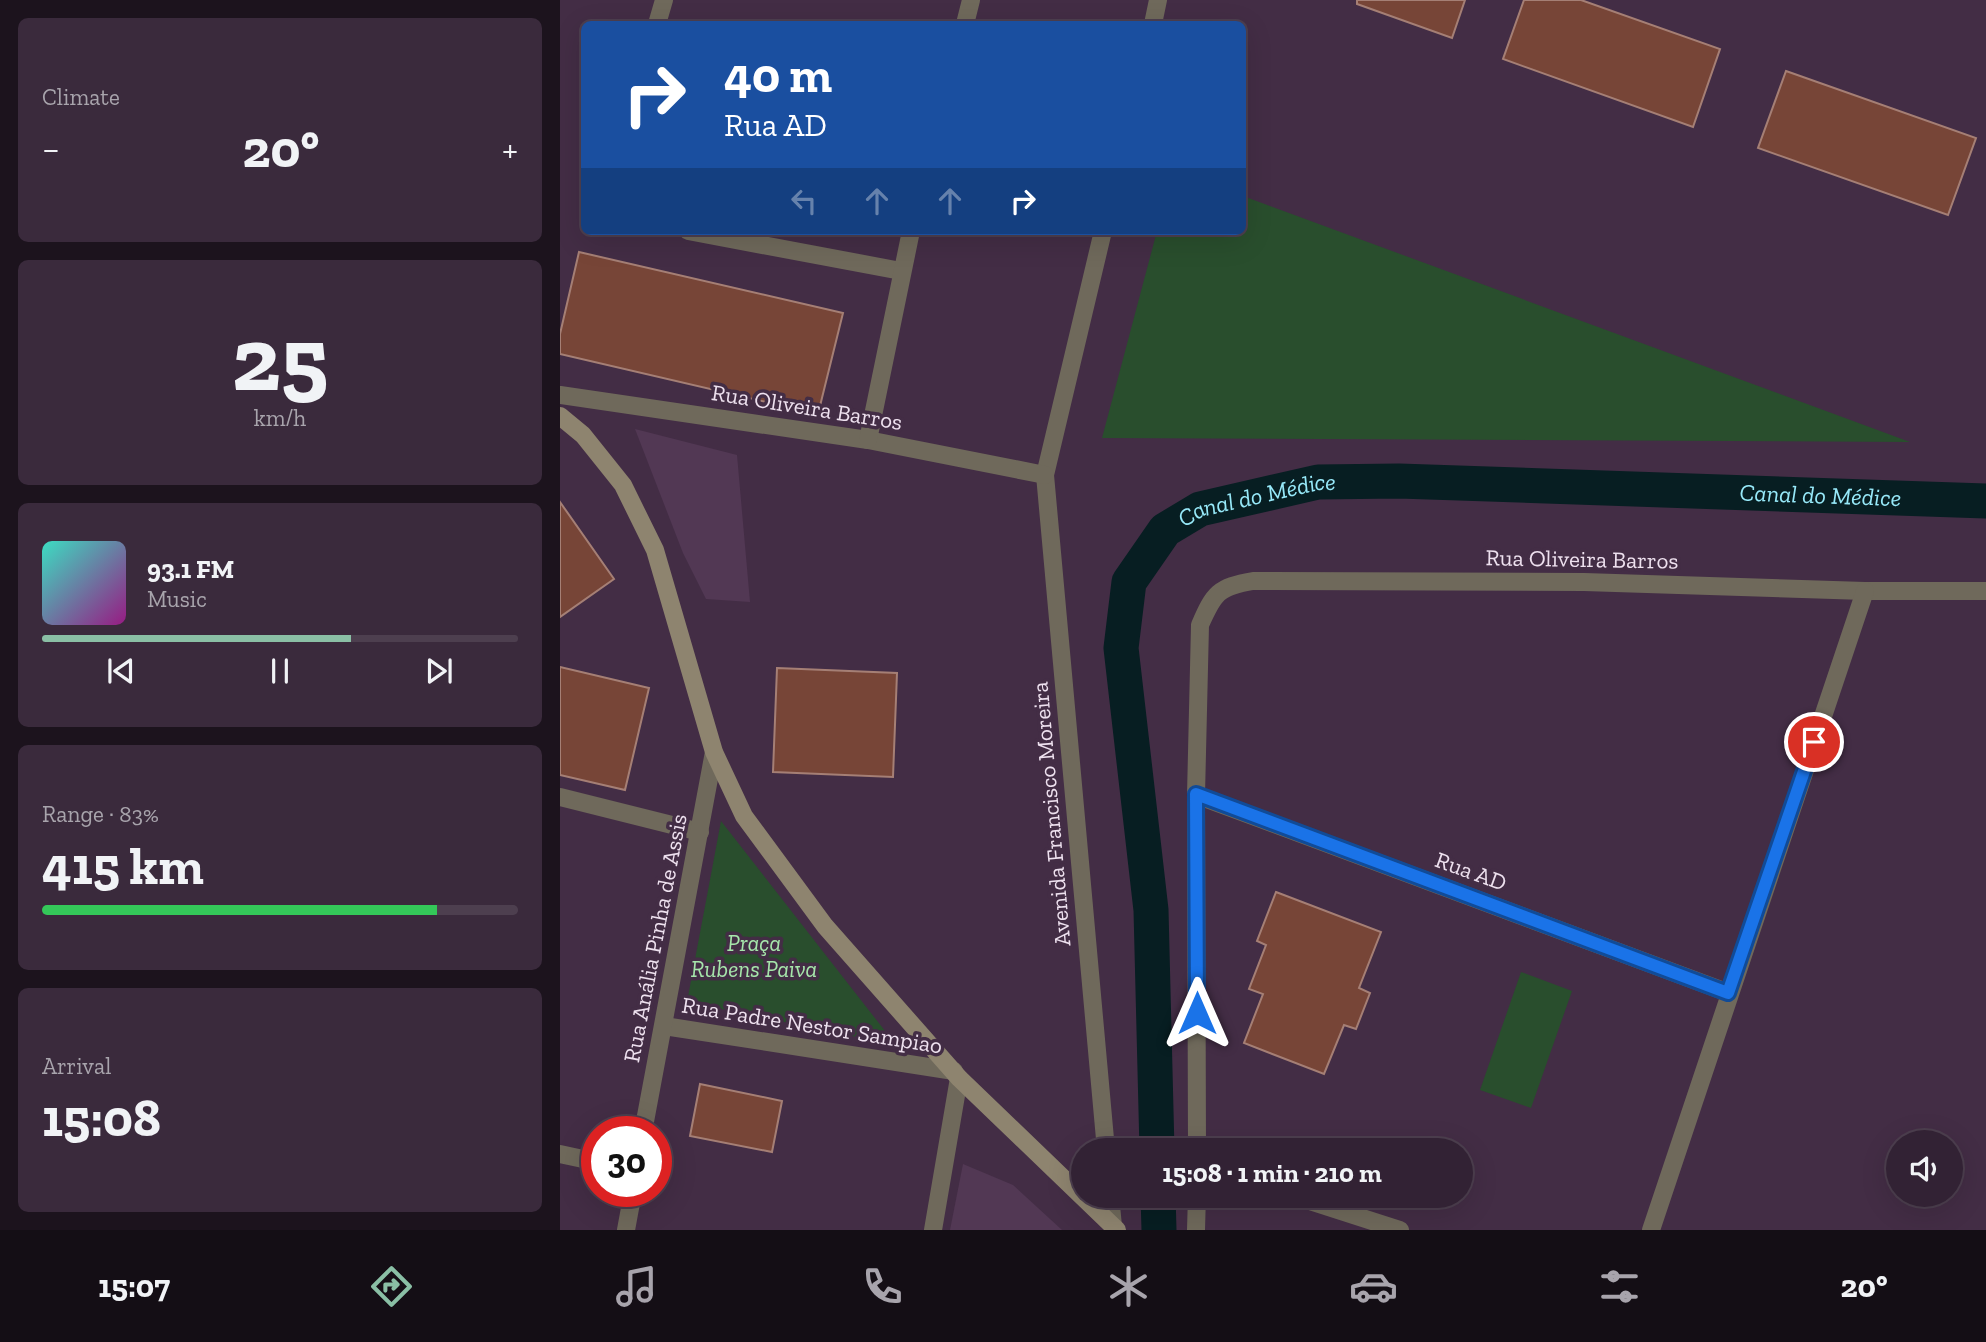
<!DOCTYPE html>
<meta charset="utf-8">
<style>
body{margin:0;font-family:"Zilla Slab",serif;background:#3a2a3c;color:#f1f3f6;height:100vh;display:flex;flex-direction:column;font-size:26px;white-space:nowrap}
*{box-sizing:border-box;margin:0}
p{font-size:23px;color:#a8a4ac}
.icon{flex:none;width:38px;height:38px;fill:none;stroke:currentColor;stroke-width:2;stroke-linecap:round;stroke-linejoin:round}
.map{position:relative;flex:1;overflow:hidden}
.sheet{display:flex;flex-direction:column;gap:18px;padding:18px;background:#1c131d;width:560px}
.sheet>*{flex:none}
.banner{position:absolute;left:21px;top:21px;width:665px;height:214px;border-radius:10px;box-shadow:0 7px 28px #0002,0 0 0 2px #4d3f4f;background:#1a4fa0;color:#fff;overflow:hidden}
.controls{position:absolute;left:1326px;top:1130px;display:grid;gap:14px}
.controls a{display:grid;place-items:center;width:77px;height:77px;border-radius:50%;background:#322234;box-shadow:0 7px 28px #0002,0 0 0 2px #4d3f4f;font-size:35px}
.speed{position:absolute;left:21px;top:1116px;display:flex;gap:14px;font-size:35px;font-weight:700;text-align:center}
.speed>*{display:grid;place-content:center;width:91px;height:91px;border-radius:50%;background:#322234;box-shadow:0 7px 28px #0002,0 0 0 2px #4d3f4f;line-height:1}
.speed .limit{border:10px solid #d22;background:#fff;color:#111}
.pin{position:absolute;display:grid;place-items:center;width:60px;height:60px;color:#fff;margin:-30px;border:4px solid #fff;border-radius:50%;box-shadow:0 2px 7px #0007}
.me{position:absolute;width:77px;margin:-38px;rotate:0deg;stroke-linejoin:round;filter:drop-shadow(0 0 5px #0008)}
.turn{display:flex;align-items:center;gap:24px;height:147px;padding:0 28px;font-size:32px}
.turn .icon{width:91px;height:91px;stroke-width:2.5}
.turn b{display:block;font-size:49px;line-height:60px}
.lanes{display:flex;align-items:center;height:66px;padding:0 28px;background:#0003;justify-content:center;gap:35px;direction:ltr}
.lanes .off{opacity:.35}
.big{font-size:52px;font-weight:700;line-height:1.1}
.sheet .tile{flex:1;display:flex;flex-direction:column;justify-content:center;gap:10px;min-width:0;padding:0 24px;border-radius:10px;background:#3a2a3c}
.sheet .dial{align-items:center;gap:0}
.dial b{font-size:91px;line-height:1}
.song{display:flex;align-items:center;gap:21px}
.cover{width:84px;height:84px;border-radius:10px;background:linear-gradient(135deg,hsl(170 70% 55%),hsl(310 70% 35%))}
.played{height:7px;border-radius:4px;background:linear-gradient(90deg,#8abfa5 65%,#4d3f4f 65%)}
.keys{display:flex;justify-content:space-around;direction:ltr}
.heat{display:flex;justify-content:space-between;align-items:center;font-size:38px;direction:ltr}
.charge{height:10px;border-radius:5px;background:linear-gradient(90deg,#34c759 83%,#4d3f4f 0)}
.trip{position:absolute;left:511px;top:1138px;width:402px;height:70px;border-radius:35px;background:#322234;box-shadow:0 7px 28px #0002,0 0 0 2px #4d3f4f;font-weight:700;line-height:70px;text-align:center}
.dock{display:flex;height:112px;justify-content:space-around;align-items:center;background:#140e15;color:#a8a4ac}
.dock .icon{width:49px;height:49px}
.dock .selected{color:#8abfa5}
.dock b{font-size:32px;color:#f1f3f6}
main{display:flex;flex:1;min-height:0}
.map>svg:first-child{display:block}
.built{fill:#523854}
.green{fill:#294e2d}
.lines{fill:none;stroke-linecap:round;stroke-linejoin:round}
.canal{stroke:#071e22;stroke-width:35}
.building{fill:#774537;stroke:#a57f75;stroke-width:2}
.street{stroke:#6f695b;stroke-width:18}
.secondary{stroke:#8e846f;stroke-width:18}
.route-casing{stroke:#114b97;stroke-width:18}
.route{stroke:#1a73e8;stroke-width:12}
.labels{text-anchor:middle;stroke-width:7;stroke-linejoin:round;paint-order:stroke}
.street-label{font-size:23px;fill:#eee1ef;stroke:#432d45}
.park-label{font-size:23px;font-style:italic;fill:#a6e6ab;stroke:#432d45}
.water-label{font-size:24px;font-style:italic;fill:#97e9f9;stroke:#432d45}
</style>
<main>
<section class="sheet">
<div class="tile"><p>Climate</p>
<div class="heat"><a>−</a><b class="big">20°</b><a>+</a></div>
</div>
<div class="tile dial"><b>25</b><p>km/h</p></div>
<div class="tile">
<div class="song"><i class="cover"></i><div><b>93.1 FM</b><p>Music</p></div></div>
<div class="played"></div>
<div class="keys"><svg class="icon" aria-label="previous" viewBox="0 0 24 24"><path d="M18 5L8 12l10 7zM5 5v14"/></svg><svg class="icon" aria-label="pause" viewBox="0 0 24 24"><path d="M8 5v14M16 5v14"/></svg><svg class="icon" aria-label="next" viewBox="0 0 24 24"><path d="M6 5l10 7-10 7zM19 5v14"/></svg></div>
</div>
<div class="tile"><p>Range · 83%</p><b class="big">415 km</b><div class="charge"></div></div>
<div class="tile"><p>Arrival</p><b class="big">15:08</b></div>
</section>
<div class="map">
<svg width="1426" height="1230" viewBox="0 0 1426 1230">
<rect width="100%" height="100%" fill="#432d45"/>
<!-- built -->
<g class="built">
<polygon points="75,429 177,455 190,602 146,599 123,553"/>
<polygon points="403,1164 453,1185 502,1230 390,1230"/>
</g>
<!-- green -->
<g class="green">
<polygon points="683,196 1350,442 542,438 597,231 682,231"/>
<polygon points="161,821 336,1045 127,1002"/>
<polygon points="961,972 1012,991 971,1108 920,1090"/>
</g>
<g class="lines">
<!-- canal -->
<g class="canal">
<path id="s1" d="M 597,1150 L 591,910 L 561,648 L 569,582 L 605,530 L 640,509 L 758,482 L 839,481 L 1426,501"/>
<polyline points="598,1195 599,1230"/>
</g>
</g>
<!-- building -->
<g class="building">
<polygon points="797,0 905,0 892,38 797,4"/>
<polygon points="964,0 1021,0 1160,49 1133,127 943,59"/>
<polygon points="1226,71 1416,138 1388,215 1198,148"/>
<polygon points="19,252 283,313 258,414 0,354 0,334"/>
<polygon points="0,502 54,579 0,617"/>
<polygon points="0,667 89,688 65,790 0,775"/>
<polygon points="217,668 337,673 333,777 213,772"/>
<polygon points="716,892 821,932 799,988 810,993 796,1029 784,1025 764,1074 684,1043 703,994 689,989 706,945 697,941"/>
<polygon points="140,1084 222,1101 212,1152 130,1136"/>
</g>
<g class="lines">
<!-- street -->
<g class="street">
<polyline points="97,24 104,0"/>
<polyline points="405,24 411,0"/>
<polyline points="593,24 598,0"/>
<polyline points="128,231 341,271"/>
<polyline points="543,231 485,475 546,1150"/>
<polyline points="0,395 308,440 485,475"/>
<polyline points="308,440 351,231"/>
<polyline points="636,795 1169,993"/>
<polyline points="0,797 140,832"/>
<polyline points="104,1026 394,1071"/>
<polyline points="83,1132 154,752"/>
<path d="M 637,1150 L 636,795 L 640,625 C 654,593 658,587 693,581 L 1024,582 L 1305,591 L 1426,591"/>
<polyline points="0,1154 37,1162"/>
<polyline points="550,1195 553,1226"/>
<polyline points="731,1195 840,1230"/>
<polyline points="66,1230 73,1192"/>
<polyline points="373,1230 399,1078"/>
<polyline points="636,1230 637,1195"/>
<polyline points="1091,1230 1305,591"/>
</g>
<!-- secondary -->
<polyline class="secondary" points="0,416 23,435 63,485 95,550 154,752 184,816 265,926 399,1078 557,1230"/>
</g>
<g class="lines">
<defs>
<polyline id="route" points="637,1013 636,794 1168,993 1254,742"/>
</defs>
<!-- route casing -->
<use href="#route" class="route-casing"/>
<!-- route -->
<use href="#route" class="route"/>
</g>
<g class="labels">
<!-- street labels -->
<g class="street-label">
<text transform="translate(247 407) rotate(9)" y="8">Rua Oliveira Barros</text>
<text transform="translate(1022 559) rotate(1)" y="8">Rua Oliveira Barros</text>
<text transform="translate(491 814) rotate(-95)" y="8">Avenida Francisco Moreira</text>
<text transform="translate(911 871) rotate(20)" y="8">Rua AD</text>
<text transform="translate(95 938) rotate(-79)" y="8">Rua Anália Pinha de Assis</text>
<text transform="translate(252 1025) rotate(9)" y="8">Rua Padre Nestor Sampiao</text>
</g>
<!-- park labels -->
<g class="park-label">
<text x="194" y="951">Praça<tspan x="194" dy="26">Rubens Paiva</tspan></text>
</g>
<!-- water labels -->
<g class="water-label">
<text dy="8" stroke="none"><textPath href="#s1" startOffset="1298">Canal do Médice</textPath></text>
<text dy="8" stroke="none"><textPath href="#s1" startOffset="732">Canal do Médice</textPath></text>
</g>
</g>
</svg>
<div class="controls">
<a><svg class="icon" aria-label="sound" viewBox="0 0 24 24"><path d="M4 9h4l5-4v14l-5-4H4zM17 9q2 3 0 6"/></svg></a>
</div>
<div class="speed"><div class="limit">30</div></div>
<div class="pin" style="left:1254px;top:742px;background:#d93025"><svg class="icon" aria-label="arrive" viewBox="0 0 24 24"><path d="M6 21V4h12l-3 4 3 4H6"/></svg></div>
<svg class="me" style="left:637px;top:1013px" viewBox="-20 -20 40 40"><path d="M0-17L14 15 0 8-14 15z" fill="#1a73e8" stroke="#fff" stroke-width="4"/></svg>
<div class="trip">15:08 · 1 min · 210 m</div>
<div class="banner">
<div class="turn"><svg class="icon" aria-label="right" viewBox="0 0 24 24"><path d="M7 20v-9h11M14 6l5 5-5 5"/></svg><div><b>40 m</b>Rua AD</div></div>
<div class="lanes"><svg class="icon off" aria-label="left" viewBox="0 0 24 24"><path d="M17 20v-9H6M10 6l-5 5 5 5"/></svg><svg class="icon off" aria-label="ahead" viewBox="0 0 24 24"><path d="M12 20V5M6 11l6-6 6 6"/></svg><svg class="icon off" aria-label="ahead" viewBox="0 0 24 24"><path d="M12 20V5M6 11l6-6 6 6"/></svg><svg class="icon" aria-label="right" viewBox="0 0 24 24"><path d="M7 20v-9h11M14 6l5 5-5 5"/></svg></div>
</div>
</div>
</main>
<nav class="dock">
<b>15:07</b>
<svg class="icon selected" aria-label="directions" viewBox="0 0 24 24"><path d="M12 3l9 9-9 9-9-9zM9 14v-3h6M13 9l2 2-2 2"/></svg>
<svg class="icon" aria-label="music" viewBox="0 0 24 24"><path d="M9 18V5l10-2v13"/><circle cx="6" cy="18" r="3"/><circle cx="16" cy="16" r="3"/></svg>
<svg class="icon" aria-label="phone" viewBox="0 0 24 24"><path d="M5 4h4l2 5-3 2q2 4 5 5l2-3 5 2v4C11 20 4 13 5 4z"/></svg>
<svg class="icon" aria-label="climate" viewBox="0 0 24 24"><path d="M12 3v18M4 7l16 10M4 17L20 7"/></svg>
<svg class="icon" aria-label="car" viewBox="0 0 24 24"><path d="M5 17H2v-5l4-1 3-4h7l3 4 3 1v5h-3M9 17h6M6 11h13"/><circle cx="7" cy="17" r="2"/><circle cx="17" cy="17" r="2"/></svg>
<svg class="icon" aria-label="filters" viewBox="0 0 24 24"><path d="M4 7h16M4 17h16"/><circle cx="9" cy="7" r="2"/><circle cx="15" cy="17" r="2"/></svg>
<b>20°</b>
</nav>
